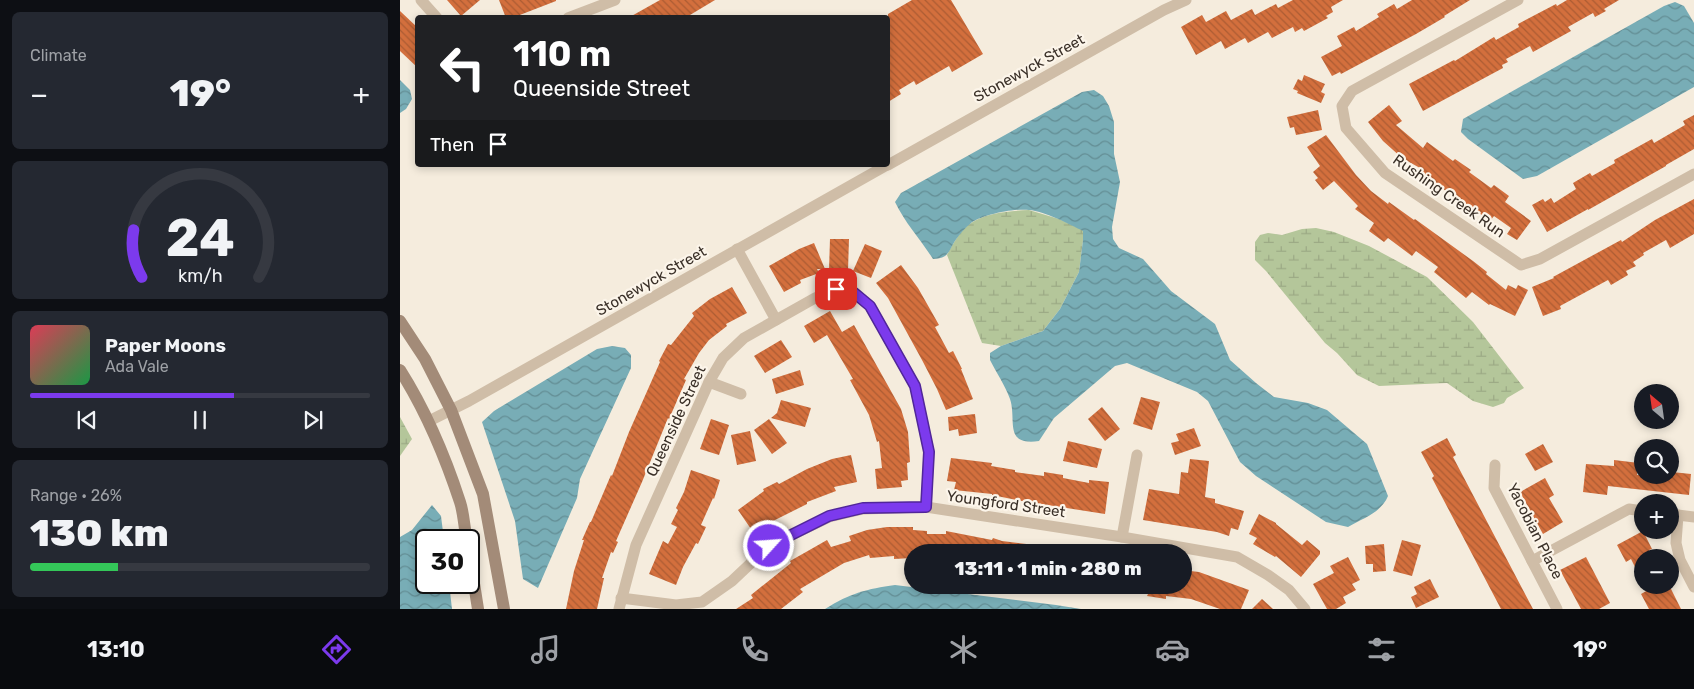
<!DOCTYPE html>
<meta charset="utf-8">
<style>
body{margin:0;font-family:Rubik,sans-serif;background:#242831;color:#f1f3f6;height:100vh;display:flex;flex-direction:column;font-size:19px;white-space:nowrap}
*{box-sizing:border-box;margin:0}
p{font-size:16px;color:#9ea1a6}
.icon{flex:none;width:28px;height:28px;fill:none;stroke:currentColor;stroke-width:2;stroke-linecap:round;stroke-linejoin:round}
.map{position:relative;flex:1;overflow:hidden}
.details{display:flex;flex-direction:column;gap:12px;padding:12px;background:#0d0f14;width:400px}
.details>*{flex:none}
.banner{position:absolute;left:15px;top:15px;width:475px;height:152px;border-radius:5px;box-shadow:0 2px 8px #0003;background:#202124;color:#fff;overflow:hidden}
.needle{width:32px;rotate:331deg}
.fabs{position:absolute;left:1234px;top:384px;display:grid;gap:10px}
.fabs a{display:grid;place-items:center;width:45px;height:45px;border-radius:50%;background:#171b24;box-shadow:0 2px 8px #0003;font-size:25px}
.speed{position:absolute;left:15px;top:529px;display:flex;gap:10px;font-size:25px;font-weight:700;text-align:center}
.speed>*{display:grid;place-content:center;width:65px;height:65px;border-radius:50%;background:#171b24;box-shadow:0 2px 8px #0003;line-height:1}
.speed .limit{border:2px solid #111;border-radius:8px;background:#fff;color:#111}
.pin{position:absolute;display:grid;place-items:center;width:42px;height:42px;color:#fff;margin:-21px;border-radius:10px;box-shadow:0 2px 8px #0006}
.me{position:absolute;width:55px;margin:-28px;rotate:64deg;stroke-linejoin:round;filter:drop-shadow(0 0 4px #0008)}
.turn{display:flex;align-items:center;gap:18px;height:105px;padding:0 15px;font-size:22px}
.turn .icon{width:65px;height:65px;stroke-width:2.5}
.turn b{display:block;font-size:35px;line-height:42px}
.then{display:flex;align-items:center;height:48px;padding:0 15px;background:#0003;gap:10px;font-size:19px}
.big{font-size:38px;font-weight:800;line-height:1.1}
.details .tile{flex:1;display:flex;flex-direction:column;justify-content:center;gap:8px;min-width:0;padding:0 18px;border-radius:8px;background:#242831}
.details .dial{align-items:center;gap:0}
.dial svg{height:130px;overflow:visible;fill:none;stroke:#363941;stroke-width:7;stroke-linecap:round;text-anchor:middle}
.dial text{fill:#f1f3f6;stroke:none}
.song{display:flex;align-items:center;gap:15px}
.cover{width:60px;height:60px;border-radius:8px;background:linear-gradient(135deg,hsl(350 70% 55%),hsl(140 70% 35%))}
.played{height:5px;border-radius:2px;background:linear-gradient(90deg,#7c3aed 60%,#363941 60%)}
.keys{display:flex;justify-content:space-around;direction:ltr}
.heat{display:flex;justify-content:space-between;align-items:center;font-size:28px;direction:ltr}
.charge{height:8px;border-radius:4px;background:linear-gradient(90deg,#34c759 26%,#363941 0)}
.trip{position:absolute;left:504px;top:544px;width:288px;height:50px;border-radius:25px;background:#171b24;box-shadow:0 2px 8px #0003;font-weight:800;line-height:50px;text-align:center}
.tabs{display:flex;height:80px;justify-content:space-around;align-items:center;background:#090b0e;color:#9ea1a6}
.tabs .icon{width:35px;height:35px}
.tabs .current{color:#7c3aed}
.tabs b{font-size:22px;color:#f1f3f6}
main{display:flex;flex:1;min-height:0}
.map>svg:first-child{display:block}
.wetland{fill:url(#wetland-marsh)}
.water{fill:url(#water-waves)}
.building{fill:url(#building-back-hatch)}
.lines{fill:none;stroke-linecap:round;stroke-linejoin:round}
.street{stroke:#cfbda7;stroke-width:11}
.secondary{stroke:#a38b78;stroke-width:12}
.route-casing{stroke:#51269a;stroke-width:12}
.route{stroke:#7c3aed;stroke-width:9}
.labels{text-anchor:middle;stroke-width:4.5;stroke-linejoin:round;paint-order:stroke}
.street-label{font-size:15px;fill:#3a3028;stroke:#fcf5ea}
</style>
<main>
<section class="details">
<div class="tile"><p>Climate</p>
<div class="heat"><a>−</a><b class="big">19°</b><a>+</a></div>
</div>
<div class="tile dial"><svg viewBox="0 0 100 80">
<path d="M14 69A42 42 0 1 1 86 69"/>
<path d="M14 69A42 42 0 0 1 9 40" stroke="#7c3aed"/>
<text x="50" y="56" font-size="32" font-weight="700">24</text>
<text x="50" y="72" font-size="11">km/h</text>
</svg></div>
<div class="tile">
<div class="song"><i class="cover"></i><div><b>Paper Moons</b><p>Ada Vale</p></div></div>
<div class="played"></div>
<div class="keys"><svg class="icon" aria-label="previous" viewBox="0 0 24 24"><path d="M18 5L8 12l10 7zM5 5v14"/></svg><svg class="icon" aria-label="pause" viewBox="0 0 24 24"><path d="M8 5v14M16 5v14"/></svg><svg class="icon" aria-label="next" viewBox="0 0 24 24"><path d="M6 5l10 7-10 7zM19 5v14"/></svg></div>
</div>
<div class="tile"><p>Range · 26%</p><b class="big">130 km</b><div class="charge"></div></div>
</section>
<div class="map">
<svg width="1294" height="609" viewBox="0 0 1294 609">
<defs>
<pattern id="wetland-marsh" width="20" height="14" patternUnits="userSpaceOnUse" patternTransform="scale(1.25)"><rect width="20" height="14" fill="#b4c69a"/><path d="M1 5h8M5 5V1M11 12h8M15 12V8" fill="none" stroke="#9caa85"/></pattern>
<pattern id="water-waves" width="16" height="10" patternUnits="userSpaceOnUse" patternTransform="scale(1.25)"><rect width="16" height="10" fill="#78adb6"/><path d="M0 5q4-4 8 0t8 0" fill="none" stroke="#638d94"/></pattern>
<pattern id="building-back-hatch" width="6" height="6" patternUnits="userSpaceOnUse" patternTransform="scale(1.25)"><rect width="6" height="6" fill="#d36f3d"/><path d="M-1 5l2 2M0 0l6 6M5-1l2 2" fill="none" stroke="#ac5c33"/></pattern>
</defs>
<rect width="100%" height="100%" fill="#f5ecdd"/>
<!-- wetland -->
<g class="wetland">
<path d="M 629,210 L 659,219 L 683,230 L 683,240 L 679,272 L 660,309 L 643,331 L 601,346 L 582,343 L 547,255 C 553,244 560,230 571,223 C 588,212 610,211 629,210 Z"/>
<polygon points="916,228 934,232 969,246 1027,277 1073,322 1124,388 1107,398 1104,403 1093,407 1073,401 1047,383 979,386 957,375 937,353 925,343 866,271 855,260 855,242 860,235 868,233 882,235 902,229"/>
<polygon points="0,417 12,439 0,456"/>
</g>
<!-- water -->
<g class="water">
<polygon points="1275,2 1284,6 1294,23 1294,87 1137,176 1123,179 1068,139 1061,132 1063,119 1264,6"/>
<polygon points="0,80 10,90 12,99 6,109 0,113"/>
<path d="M 694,90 L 703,96 L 709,106 L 714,122 L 714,154 L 720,182 L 712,227 L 713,239 L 719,248 L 743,259 L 771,291 L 815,324 L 830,360 L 856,383 L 874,397 L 908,403 L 927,410 L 967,444 L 988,496 C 981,513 963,518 948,527 L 926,522 L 856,476 L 840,462 L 808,401 L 797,392 L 727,363 L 715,366 L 654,418 L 639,441 C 603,446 617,420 610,399 C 605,385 596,372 590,360 L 590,353 L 601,346 L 643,331 L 660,309 L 679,272 L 683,240 L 683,231 C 669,224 644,211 629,210 C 615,208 580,215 570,224 C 565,228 560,234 557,238 C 548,250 551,258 533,259 C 521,240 505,223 495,202 L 501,193 L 682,92 Z"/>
<polygon points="212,346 225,348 231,355 231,368 180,479 177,498 138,588 123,579 115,521 82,422 94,411 197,349"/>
<polygon points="32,505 41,516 44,540 26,540 26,582 49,583 52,609 0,609 0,537 12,530"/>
<path d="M 495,585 L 656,605 L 681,609 L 425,609 C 450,593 467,589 495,585 Z"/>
</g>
<!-- building -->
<g class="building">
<polygon points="47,0 80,0 61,16"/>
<polygon points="99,0 156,0 156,1 112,18 106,18"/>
<polygon points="260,0 315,0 285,18 228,18"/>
<polygon points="512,0 551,0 583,54 552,72 549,66 516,85 514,81 499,90 501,94 488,102 488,14"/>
<polygon points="893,0 943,0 931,7 933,12 926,16 928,18 904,31 902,28 895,32 893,27 872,38 868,32 848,43 845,38 825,49 821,41 796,55 781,27 802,15 806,22 826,11 831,20 852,9 855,15 876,4 878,8"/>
<polygon points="1012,0 1070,0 1044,16 1045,17 1016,34 941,74 940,72 932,76 921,57 942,46 937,36 954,27 956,31 979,17 977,14 994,4 997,9"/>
<polygon points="1167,0 1219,0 1204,9 1206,11 1195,17 1193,13 1168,27 1171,31 1133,52 1130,46 1106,59 1108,62 1102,65 1103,68 1023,111 1009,84 1054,60 1055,61 1094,37 1096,40 1119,27 1118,24 1156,4 1157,6"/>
<polygon points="0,11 18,28 18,68 0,51"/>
<polygon points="904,75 925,84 921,92 925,94 921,103 897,93 898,91 893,89 898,79 902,81"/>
<polygon points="989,105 1002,121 996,125 1023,148 1027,142 1053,161 1055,159 1071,170 1069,172 1091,188 1094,185 1109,196 1105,202 1131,221 1117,240 1107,234 1111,228 1094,216 1090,221 1065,203 1064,204 1018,171 1020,168 1002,158 983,141 968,122"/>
<polygon points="918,110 922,130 896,135 894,127 890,128 887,117"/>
<polygon points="1294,115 1294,149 1266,165 1266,166 1188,210 1188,209 1147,232 1132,205 1143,199 1145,202 1151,198 1154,203 1176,189 1173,183 1190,173 1192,176 1215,163 1214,160 1252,139 1254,143 1285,125 1283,121"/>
<polygon points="926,135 956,175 971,191 988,204 989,202 1014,220 1015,219 1073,261 1087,272 1086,274 1106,290 1108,285 1116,289 1118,285 1128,290 1115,316 1090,304 1089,305 1072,292 1066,298 1034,272 1038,267 1016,251 1012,256 988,238 984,242 969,231 974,223 955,209 958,206 934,181 923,190 915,180 918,178 913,172 920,166 907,147"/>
<polygon points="1294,199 1294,234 1270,248 1266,240 1243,253 1244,255 1233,262 1236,266 1226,271 1228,275 1211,285 1208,280 1160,306 1161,309 1143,316 1132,287 1154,278 1153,277 1221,240 1222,242 1255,220"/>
<polygon points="430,239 449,239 448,270 429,270"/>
<polygon points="414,243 425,269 417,269 419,273 400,280 401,283 384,292 369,266 399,249"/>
<polygon points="465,244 482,251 471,278 453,271"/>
<polygon points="501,265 518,288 539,325 535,327 549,353 553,351 562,369 561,369 573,399 546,410 537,389 522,360 488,298 476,283"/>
<polygon points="332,287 347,313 326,324 327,326 309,340 299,353 284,379 286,380 269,419 268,418 242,482 216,541 218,542 213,553 211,552 202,578 204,578 197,609 166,609 174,571 184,540 182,540 190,522 191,522 211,475 212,476 229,432 260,362 259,361 268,344 271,345 294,316 292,313 310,299"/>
<polygon points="430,311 442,332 454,325 501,409 508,432 510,462 507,463 508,480 501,481 502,487 477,489 475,469 482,468 479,441 477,442 469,415 450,380 453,379 427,335 414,343 404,326"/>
<polygon points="381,340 392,357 365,373 354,356"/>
<polygon points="400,370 404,385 376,394 372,379"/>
<polygon points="741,397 760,402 752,430 733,424"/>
<polygon points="381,400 411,408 405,427 371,418 377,413"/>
<polygon points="702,407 720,429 705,441 688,419"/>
<polygon points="575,414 577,433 559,436 558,429 549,431 548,417"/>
<polygon points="311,419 329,425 319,455 300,449"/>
<polygon points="369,419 387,443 372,454 354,430"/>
<polygon points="794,428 801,446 775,455 771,443 779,441 776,434"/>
<polygon points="350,431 356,461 337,465 331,435"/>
<polygon points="1047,438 1056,455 1053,457 1133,609 1101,609 1032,478 1034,476 1021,452"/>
<polygon points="668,441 702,449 697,468 663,461"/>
<polygon points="1143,444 1153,462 1135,471 1125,454"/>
<polygon points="451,455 457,482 434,487 436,491 407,502 407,504 373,521 359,531 356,525 351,529 338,510 364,491 363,489 377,482 379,484 407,469 432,459"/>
<polygon points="551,458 592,463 591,466 615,470 615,472 644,476 644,472 663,475 663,478 689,483 689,480 709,482 705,514 622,501 592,495 592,494 554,490 556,482 547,481"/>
<polygon points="790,459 809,461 805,497 815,499 815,503 844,511 838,530 831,528 829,536 817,532 743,520 749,489 779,494 781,472 788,473"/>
<polygon points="1214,460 1239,463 1237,475 1272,475 1272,472 1291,474 1289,495 1208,486 1207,495 1183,492 1186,464 1214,466"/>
<polygon points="291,470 320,480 314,499 313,498 301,525 306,527 298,544 296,543 283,567 276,585 249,574 263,541 268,544 277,527 271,524 278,510 276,508 284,492"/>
<polygon points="1145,478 1154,495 1149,498 1163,522 1143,534 1120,492"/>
<polygon points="859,514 876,523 876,524 902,545 907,540 920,551 920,554 901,577 876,556 875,557 853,544 857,538 849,534"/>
<polygon points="487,527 513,527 513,530 527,531 527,534 546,534 546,531 592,540 593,538 602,541 651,547 651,552 512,552 512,558 494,559 494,556 470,558 469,555 444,563 400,589 403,592 381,609 336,609 353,598 351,595 391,563 390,561 406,552 427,540 431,547 451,541 449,536 467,530"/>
<polygon points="1243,531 1252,549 1249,550 1254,558 1242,558 1242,581 1231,559 1226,562 1217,545"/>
<polygon points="1002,540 1021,545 1012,576 993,571"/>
<polygon points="984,544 986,571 973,572 973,564 966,564 965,546"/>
<polygon points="948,557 960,580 952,584 956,590 943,597 946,603 936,609 927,609 913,584 934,573 930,566"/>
<polygon points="1186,557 1210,603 1199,609 1181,609 1160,570"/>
<polygon points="782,570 799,572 849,590 841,609 820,609 791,599 766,596 766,599 747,596 748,594 723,590 723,585 782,585"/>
<polygon points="1030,579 1039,597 1016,608 1011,597 1017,594 1014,587"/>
<polygon points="1257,585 1269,585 1281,609 1249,609 1241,594"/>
<polygon points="862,599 873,609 852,609"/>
</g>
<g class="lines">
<!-- street -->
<g class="street">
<polyline points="21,0 37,18"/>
<polyline points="1118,0 952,91 942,106 946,128 985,173 1121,265 1140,259 1294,174"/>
<polyline points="168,18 215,0"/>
<polyline points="488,165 764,10 786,0"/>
<polyline points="337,249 376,320"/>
<polyline points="309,382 341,394"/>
<polyline points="29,421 69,401 487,165"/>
<polyline points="1095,465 1094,488 1157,609"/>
<polyline points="1270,514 1294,517"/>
<polyline points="1278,515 1276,543 1280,560 1294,587"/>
<polyline points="722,537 737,455"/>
<polyline points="1132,561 1229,509 1242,511"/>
<polyline points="221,598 276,605 302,602 332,581 369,546 429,517 463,509 526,507 722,537 837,557 868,575 889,590 905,609"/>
<polyline points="219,609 236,545 309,382 323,358 344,338 415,298 436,289 452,291 470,306 515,386 529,452 526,507"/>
</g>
<!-- secondary -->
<g class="secondary">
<polyline points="0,321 25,359 51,410 83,494 104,609"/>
<path d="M 0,370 C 26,411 45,456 60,502 C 64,514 64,528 67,540"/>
<polyline points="69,552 78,609"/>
</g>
</g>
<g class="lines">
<defs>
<polyline id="route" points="369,546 429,516 463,508 526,507 529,452 515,386 470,306 452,291 436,289"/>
</defs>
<!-- route casing -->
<use href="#route" class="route-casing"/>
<!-- route -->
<use href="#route" class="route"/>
</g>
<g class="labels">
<!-- street labels -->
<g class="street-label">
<text transform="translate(629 68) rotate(-29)" y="5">Stonewyck Street</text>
<text transform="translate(1049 196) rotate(35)" y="5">Rushing Creek Run</text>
<text transform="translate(251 281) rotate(-30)" y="5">Stonewyck Street</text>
<text transform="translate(276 421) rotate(-65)" y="5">Queenside Street</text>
<text transform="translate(606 504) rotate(8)" y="5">Youngford Street</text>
<text transform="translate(1135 531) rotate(63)" y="5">Yacobian Place</text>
</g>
</g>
</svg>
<div class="fabs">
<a><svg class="needle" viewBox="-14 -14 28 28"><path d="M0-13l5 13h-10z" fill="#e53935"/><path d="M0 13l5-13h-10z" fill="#9ea1a6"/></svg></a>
<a><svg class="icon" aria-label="search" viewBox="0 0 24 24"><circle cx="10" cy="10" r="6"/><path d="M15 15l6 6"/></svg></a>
<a>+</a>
<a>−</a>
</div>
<div class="speed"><div class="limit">30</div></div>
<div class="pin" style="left:436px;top:289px;background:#d93025"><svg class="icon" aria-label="arrive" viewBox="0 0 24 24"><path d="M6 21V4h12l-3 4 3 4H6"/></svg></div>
<svg class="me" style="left:369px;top:546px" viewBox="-20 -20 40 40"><circle r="17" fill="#7c3aed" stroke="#fff" stroke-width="3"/><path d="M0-11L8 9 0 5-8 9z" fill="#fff"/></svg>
<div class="trip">13:11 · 1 min · 280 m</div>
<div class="banner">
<div class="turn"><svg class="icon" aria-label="left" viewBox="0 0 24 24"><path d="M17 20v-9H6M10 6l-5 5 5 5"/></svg><div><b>110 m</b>Queenside Street</div></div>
<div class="then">Then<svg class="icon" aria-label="arrive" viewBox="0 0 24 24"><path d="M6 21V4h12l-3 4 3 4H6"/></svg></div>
</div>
</div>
</main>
<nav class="tabs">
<b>13:10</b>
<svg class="icon current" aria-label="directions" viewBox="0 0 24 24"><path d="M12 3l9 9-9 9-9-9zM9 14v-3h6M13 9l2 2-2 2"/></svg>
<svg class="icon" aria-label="music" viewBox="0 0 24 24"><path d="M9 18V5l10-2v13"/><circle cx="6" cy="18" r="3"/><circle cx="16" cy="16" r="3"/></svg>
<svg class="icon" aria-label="phone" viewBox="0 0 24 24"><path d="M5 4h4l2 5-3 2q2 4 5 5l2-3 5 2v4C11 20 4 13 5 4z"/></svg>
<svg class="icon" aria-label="climate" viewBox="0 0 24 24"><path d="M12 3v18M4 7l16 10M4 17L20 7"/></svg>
<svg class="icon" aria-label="car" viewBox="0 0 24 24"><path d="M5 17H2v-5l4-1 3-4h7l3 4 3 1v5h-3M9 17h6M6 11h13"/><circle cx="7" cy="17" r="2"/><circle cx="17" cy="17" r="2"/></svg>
<svg class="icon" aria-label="filters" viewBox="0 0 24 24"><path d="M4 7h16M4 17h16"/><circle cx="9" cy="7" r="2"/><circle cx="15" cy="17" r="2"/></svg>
<b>19°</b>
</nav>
